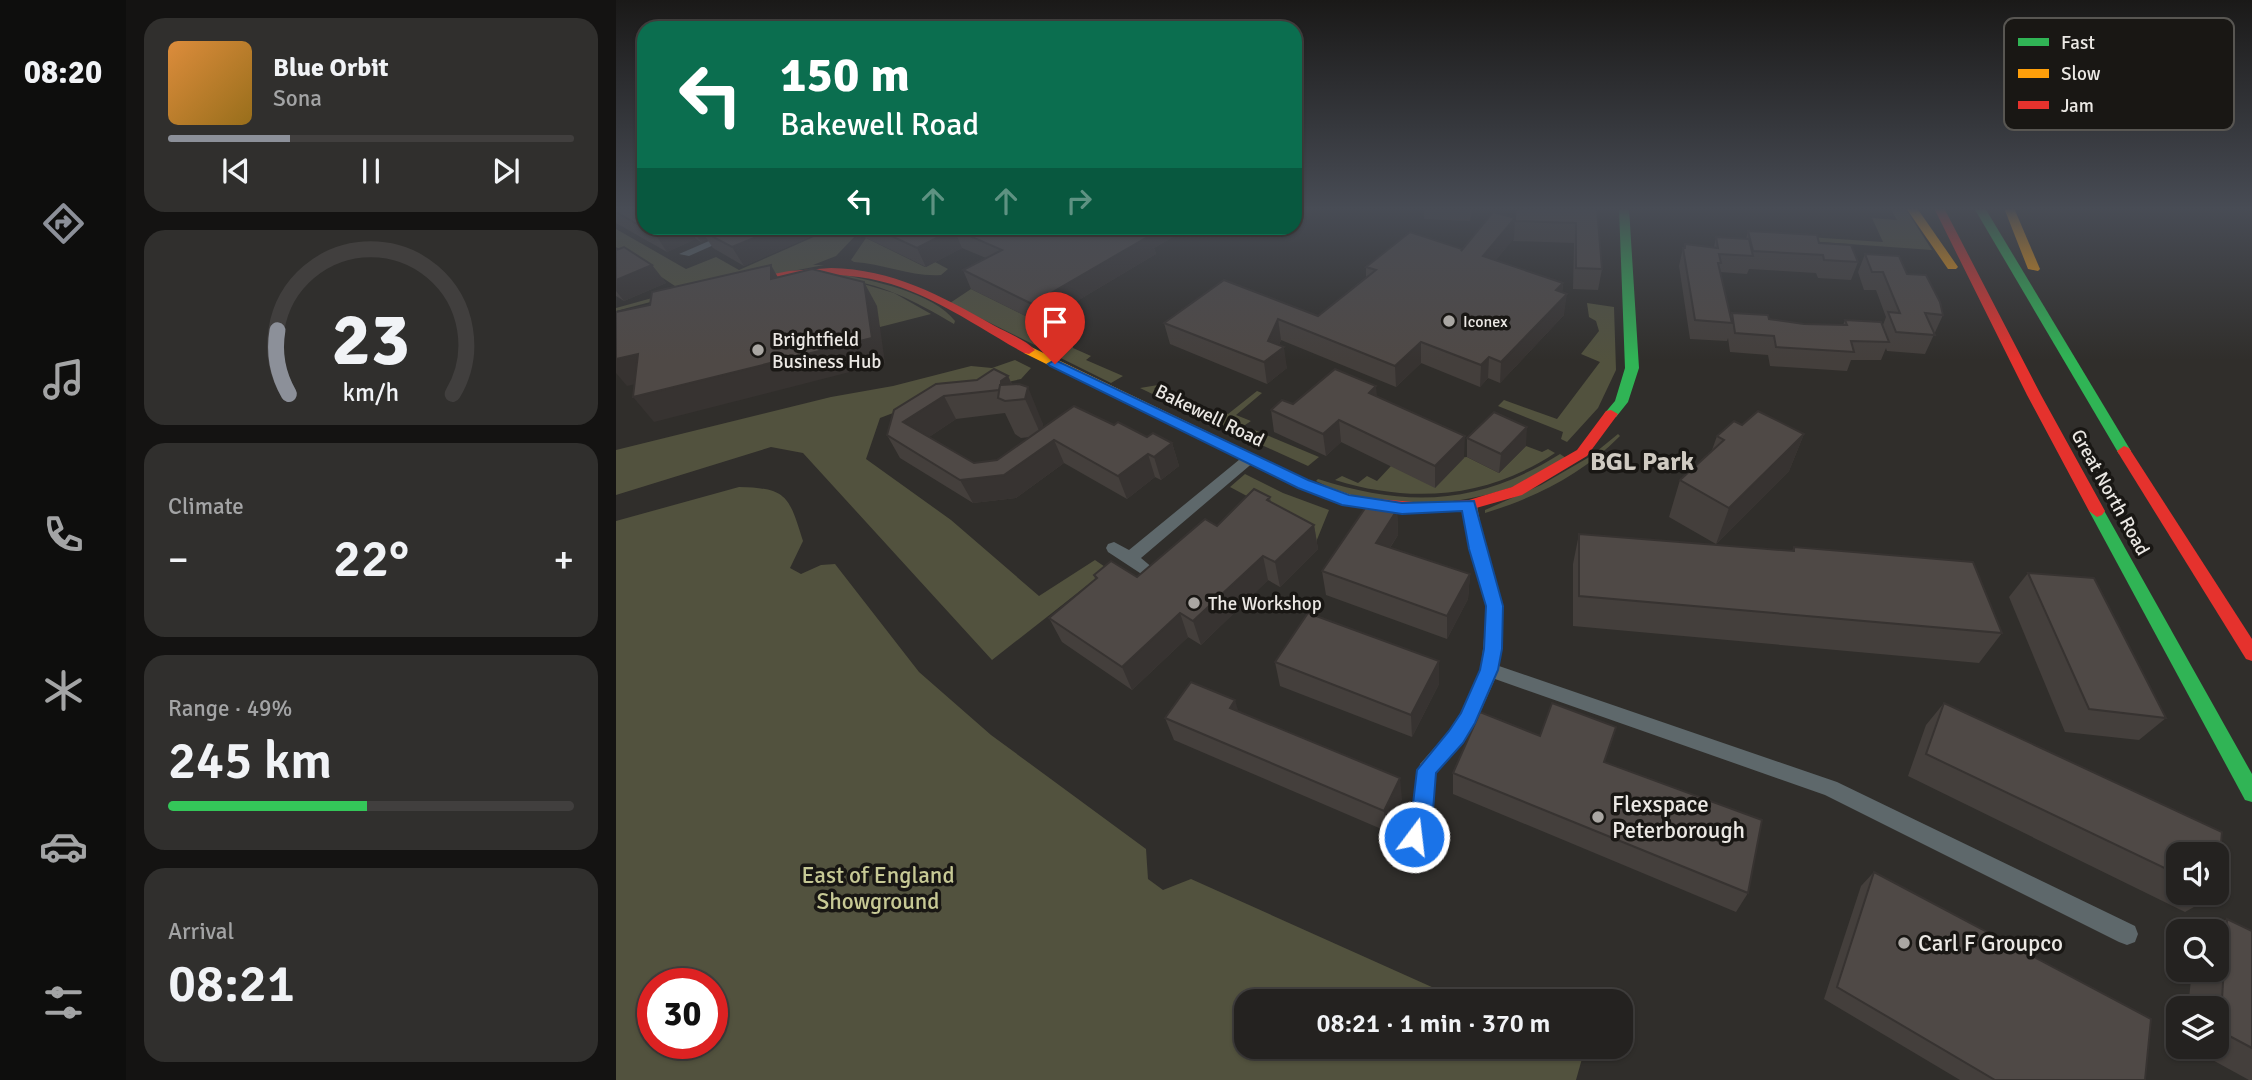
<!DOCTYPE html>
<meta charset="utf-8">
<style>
body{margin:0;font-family:Signika,sans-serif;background:#302f2d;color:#f1f3f6;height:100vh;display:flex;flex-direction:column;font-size:26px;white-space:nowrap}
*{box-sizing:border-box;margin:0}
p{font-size:23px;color:#a3a4a5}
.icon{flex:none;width:38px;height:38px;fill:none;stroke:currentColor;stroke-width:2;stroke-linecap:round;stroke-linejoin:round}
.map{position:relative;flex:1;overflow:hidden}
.drawer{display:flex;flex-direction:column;gap:18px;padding:18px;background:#141312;width:490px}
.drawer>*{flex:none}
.hud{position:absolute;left:21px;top:21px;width:665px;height:214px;border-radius:21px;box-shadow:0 2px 5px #0004,0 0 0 2px #413f3e;background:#0b6e4f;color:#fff;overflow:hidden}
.controls{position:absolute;left:1550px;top:842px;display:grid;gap:14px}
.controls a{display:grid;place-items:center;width:63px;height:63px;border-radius:14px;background:#242220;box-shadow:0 2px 5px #0004,0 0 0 2px #413f3e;font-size:35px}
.speed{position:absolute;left:21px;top:968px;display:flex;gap:14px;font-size:35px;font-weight:700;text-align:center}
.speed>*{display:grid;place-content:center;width:91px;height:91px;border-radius:50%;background:#242220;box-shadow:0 2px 5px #0004,0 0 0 2px #413f3e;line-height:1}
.speed .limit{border:10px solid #d22;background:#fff;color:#111}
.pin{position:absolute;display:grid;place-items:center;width:60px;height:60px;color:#fff;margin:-72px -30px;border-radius:50% 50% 50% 0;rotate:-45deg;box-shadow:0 0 7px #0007}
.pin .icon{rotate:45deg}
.me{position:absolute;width:77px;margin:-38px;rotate:15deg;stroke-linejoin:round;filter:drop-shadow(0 0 5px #0008)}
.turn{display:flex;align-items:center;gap:24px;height:147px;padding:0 28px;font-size:32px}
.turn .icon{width:91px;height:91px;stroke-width:2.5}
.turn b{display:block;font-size:49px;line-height:60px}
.lanes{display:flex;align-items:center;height:66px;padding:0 28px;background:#0003;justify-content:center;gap:35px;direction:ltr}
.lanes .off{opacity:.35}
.big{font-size:52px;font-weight:600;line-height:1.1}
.drawer .tile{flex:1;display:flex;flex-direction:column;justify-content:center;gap:10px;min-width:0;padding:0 24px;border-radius:21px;background:#302f2d}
.drawer .dial{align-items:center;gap:0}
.dial svg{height:182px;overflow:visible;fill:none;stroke:#413f3e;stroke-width:7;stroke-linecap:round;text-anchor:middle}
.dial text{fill:#f1f3f6;stroke:none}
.song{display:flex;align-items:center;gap:21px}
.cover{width:84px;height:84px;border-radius:10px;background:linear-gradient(135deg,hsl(30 70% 55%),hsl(40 70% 35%))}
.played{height:7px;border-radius:4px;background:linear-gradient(90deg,#8c9099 30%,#413f3e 30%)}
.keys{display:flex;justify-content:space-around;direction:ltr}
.heat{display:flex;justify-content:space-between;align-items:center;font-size:38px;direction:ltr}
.charge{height:10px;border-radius:5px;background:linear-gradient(90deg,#34c759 49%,#413f3e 0)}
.trip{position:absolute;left:618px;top:989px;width:399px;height:70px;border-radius:21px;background:#242220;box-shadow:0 2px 5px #0004,0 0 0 2px #413f3e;font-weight:600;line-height:70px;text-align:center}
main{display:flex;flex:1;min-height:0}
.tab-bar{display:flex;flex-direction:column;width:126px;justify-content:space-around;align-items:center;background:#0e0e0d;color:#a3a4a5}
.tab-bar .icon{width:49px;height:49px}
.tab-bar .active{color:#8c9099}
.tab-bar b{font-size:32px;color:#f1f3f6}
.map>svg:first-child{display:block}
.green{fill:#52523e;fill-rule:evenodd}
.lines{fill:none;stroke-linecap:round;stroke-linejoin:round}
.street{fill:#5e686b;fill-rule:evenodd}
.fast{fill:#30b455;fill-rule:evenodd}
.slow{fill:#ff9f0a;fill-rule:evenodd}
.jam{fill:#e5322d;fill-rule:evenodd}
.wall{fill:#443f3c;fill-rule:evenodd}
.shaded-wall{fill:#373331}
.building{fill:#4f4946;stroke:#373331;stroke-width:2}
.route{fill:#1a73e8;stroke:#114b97;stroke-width:2}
.poi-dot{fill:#aaa7a3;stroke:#191714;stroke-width:2.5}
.labels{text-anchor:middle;stroke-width:7;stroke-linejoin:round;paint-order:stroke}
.far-poi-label{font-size:16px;fill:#ebe8e4;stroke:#191714;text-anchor:start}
.poi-label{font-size:19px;fill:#ebe8e4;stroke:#191714;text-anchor:start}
.street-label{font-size:19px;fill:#ebe8e4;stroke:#191714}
.near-poi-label{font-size:23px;fill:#ebe8e4;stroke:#191714;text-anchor:start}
.near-park-label{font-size:23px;fill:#c7c995;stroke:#191714}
.district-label{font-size:26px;font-weight:bold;fill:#cfcac1;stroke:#191714}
.key{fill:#191714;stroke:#585652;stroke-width:2}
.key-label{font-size:19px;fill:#ebe8e4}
</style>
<main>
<nav class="tab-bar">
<b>08:20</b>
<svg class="icon active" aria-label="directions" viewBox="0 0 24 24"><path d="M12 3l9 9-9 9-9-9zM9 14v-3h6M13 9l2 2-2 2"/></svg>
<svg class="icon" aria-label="music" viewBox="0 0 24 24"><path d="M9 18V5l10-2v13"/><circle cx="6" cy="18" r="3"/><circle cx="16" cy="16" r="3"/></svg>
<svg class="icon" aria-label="phone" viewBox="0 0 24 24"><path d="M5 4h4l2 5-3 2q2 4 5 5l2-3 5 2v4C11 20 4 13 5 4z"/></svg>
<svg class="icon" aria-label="climate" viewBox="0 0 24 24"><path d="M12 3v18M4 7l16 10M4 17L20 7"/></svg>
<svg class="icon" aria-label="car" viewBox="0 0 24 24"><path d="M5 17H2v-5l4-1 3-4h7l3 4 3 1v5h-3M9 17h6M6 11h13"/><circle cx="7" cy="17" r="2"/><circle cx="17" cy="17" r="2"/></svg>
<svg class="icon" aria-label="filters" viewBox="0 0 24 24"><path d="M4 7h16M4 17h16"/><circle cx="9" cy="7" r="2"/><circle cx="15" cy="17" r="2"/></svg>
</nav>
<section class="drawer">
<div class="tile">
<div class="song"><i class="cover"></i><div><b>Blue Orbit</b><p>Sona</p></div></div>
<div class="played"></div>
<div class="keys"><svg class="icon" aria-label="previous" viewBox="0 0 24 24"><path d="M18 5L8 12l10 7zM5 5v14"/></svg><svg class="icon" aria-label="pause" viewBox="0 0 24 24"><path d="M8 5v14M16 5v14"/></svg><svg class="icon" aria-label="next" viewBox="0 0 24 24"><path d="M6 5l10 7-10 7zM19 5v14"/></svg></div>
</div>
<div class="tile dial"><svg viewBox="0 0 100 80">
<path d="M14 69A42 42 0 1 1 86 69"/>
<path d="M14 69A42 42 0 0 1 9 41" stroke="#8c9099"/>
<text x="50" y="56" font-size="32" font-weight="700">23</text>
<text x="50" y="72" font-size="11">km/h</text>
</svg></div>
<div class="tile"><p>Climate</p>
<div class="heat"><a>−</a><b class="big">22°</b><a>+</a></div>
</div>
<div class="tile"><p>Range · 49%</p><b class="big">245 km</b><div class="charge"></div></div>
<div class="tile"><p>Arrival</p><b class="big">08:21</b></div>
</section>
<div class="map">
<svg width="1636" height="1080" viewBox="0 0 1636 1080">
<rect width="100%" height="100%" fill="#302e2b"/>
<!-- green -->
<g class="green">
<polygon points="1274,208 1289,208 1316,250 1163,239 1163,235 1267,242 1256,218 1281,220"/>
<polygon points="218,228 249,229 241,234 220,256 197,265 208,265 92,287 0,311 0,308 65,290 0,247 0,229 70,269 100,257 123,270"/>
<path d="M 250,238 L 309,267 L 319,262 L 332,269 L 325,275 C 296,277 268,264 238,262 L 235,260 Z"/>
<path d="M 222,274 C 256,280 318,293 339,321 L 338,324 C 299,301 264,282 218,278 Z"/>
<polygon points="237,281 278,293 315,314 264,327"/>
<polygon points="355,289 424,323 413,329 417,332 457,334 457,348 475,356 470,360 507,376 495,383 334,303"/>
<polygon points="971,303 998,307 1000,370 982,408 951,442 945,439 947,432 882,406 888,400 941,419 984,362 965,354 983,331 980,321 973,317"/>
<polygon points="399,360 415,368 405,379 311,400 264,418 250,459 335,520 423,596 479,560 492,569 376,660 187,453 155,447 0,495 0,450 215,397 277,386 355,366 376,368"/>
<polygon points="542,385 538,389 596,417 605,411 612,414 641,391 646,393 620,415 635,421 617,433 524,388"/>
<polygon points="636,429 703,457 692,466 628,437"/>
<path d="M 1002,434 L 1004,436 C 965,475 921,497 869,513 L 869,510 L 925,485 L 975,456 Z"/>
<path d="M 910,446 L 926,452 L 932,449 L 939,453 C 871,498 796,504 719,480 L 726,476 L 742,483 L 751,476 L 761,481 L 775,466 L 851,457 L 883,473 Z"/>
<path d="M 944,454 L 950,458 C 938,465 926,475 914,480 C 859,504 792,510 734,496 C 723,493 711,486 700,481 L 702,479 C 792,508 863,505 944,454 Z"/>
<polygon points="629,474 667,493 713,510 698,547 644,503 614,487"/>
<path d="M 123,487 C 172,488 173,497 187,541 L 174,568 L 185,574 L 205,565 L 219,564 L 303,672 L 375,735 L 530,849 L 532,879 L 547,890 L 575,879 L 847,1001 L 630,1001 L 630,1046 L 949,1047 L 967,1055 L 960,1080 L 0,1080 L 0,521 ZM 37,984 L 96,984 L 96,1043 L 37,1043 Z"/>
</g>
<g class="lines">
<!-- street -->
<g class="street">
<polygon points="123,228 136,228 73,256 63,254"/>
<polygon points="634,453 641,458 639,461 525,558 538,569 536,573 524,573 492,552 490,548 492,544 498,542 513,550 629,455"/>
<polygon points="853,500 861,505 869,549 887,606 883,666 1221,782 1519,926 1522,934 1519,942 1511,945 1503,942 1209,795 879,679 859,724 847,743 820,773 815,823 805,844 798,847 791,844 788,837 795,822 804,764 833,731 845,712 865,670 871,606 853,549 845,505"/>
</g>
<!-- fast -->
<g class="fast">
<polygon points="1003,208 1013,208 1023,368 1012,402 1000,417 995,418 988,414 999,401 1009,368"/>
<polygon points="1358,208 1369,208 1515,451 1513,454 1503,454"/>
<polygon points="1481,505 1486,507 1636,774 1636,802 1629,800 1473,511"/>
</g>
<!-- slow -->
<g class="slow">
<polygon points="1290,208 1301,208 1342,267 1340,269 1332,269"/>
<polygon points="1388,208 1398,208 1424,269 1422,271 1412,269"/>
<polygon points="413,346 692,480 744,498 747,502 739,507 682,488 408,353 408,347"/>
</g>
<!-- jam -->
<g class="jam">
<polygon points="1318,208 1328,208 1425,395 1489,511 1486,515 1481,517 1473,511 1411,395"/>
<path d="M 215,268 C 276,269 326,296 377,325 C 391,333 409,339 419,350 L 413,354 L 408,353 C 356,324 304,285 243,277 C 206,271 168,279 131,285 L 125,282 L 127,280 L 173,271 Z"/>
<polygon points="995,410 1002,414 971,456 906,495 853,510 809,513 739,507 731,502 739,497 809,503 853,500 896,487 961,450 990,411"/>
<polygon points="1508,446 1513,448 1636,639 1636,661 1630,659 1501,451"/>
</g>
</g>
<!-- wall -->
<g class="wall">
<polygon points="0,208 28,228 214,228 128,266 97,248 91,239 85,242 80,239 51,252 0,223"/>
<polygon points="808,208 856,208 854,221 808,219"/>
<polygon points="981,208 986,269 982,290 957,289 958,243 897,241 898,238 879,261 947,283 946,293 948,315 884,383 872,378 864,387 805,363 780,387 665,340 663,345 671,368 651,384 554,344 548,323 702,316 750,277 750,267 846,251 899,218"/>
<polygon points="230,228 555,228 557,237 538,248 540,254 424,323 355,289 347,270 370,258 346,248 310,267"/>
<polygon points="1132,231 1203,243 1242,262 1235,280 1202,278 1200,273 1133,269 1131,274 1104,272 1114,316 1116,313 1188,324 1227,325 1229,320 1267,325 1270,317 1260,290 1248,290 1242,272 1249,254 1291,274 1327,315 1309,354 1271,351 1270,348 1265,360 1235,360 1231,371 1154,366 1152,355 1114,352 1112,338 1111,341 1074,339 1063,266 1067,248 1068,248 1069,244 1098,247 1100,237 1130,239"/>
<polygon points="0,250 36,265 50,283 8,301 0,296"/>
<path d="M 392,376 L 396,384 L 403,384 L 427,424 L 426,428 L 498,425 L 531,437 L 556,443 L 563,466 L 545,480 L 539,477 L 511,499 L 448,463 L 400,498 L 357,503 L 284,458 L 271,435 L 278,410 ZM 389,413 L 399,434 L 405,438 L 414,437 L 381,460 L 358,463 L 313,437 L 340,419 Z"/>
<polygon points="761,396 848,458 819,488 725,442 710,456 658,432 655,410 677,404"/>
<polygon points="1126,425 1188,434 1173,471 1100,544 1053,517 1064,480 1096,450 1101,436"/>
<polygon points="851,438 910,446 883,473 851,457"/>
<polygon points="654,497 655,502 698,525 702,549 664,587 652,580 585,645 572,637 516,690 446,642 433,618 479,579 478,575 521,577 601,526"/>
<polygon points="781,510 782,535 774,548 854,574 852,599 831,639 710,595 706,571"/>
<polygon points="963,534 1176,551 1178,547 1386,633 1363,663 957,626 957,564"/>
<polygon points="1412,573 1550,718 1523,740 1449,732 1393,597"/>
<polygon points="659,662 823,684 796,737 664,686"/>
<polygon points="1328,703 1563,854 1563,892 1601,892 1601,894 1569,912 1292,776 1310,725"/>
<polygon points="623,712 786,799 770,831 558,740 549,718"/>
<polygon points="989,763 1132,893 1120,912 837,794 837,773"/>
<polygon points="1258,872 1529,1080 1344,1080 1208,999 1245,886"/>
<polygon points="1611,919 1636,931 1636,1080 1633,1080 1571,1046 1601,1046 1601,1008 1572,1008 1576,970 1601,970 1601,931 1589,931"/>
</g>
<!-- shaded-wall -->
<g class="shaded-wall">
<polygon points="899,218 898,238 866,277 867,256"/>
<polygon points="54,228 73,228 80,239 51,252 39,234"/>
<polygon points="75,228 118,228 84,230 91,239 85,242"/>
<polygon points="162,228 214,228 128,266 116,247"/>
<polygon points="538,228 555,228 557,237 538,248 540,254 424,323 416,304"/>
<polygon points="338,229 346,248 310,267 301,248"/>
<polygon points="36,265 50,283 8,301 0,291 0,280"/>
<polygon points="155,265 169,290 155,279"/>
<polygon points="248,282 261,306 269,363 38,422 17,397"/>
<polygon points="947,283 945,300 951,294 948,315 884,383 885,362 940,290"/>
<polygon points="662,319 665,340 659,354 668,347 671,368 651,384 648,362 652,341"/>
<polygon points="805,342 805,363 780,387 779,366"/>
<polygon points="22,354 42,379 11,386 0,373 0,359"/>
<polygon points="873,357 872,378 864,387 865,365"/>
<polygon points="392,376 402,399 385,390 385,381"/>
<polygon points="760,386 762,408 753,393"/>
<polygon points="412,387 427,424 425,435 409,399"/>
<polygon points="328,396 340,419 301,445 287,422"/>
<polygon points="723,420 725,442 710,456 707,434"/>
<polygon points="911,427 910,446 883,473 885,454"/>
<polygon points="1188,434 1173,471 1100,544 1113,508"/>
<polygon points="849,436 848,458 819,488 819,466"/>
<polygon points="438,440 448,463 400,498 357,503 344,480"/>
<polygon points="556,443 563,466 545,480 538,457"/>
<polygon points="532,454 539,477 511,499 502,476"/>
<polygon points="781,510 782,535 761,567 760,543"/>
<polygon points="698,525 702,549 664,587 659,562"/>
<polygon points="647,556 652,580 585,645 577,621"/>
<polygon points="854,574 852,599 831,639 831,616"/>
<polygon points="564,613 572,637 516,690 506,667"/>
<polygon points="823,661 823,684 796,737 795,715"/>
<polygon points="619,700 626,723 614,708"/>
<polygon points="784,778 786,799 770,831 768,811"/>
</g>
<!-- building -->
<g class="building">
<polygon points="0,208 28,208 28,228 54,228 39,234 0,212"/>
<polygon points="900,208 981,208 986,269 960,268 960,223 899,221 899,218 867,256 947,283 940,290 951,294 885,362 873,357 865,365 805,342 779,366 662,319 652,341 668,347 648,362 548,323 608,280 702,316 760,270 750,267 794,232 846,249 845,251 877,212 899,218"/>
<polygon points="90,228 162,228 116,247 84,230"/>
<polygon points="258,228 538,228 529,232 535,235 416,304 347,270 386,250 338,229 301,248"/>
<polygon points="1132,231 1201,235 1203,243 1235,245 1242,262 1208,260 1207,255 1137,251"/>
<polygon points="1100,237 1133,239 1137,256 1103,254 1105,263 1102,263 1116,323 1079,320 1067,248 1069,248 1069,244 1102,248"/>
<polygon points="8,247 36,265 0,280 0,250"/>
<polygon points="1249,254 1283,256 1291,274 1310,275 1324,302 1327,315 1309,313 1319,335 1280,332 1272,312 1284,313 1267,272 1256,272"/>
<polygon points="155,265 155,279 196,269 248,282 256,338 17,397 22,354 0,359 0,312 34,305 36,292"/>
<polygon points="1116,313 1152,315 1153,319 1188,324 1231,325 1229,320 1265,322 1273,342 1235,341 1238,352 1160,347 1158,336 1119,333"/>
<polygon points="378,369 392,376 385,381 385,385 383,390 328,396 287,422 358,463 381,460 458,406 498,425 502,422 531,437 537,433 556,443 538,457 532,454 502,476 438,440 388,475 344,480 271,435 278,410 320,384 361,380"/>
<polygon points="719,369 760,386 753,393 849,436 819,466 723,420 707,434 655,410 666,400 677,404"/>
<polygon points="403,384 412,387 409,399 389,401 382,398 384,385"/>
<polygon points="1142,411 1188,434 1113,508 1064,480 1108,440 1101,436 1118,421 1126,425"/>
<polygon points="878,412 911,427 885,454 851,438"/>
<polygon points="638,489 654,497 651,500 698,525 659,562 647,556 577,621 564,613 506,667 433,618 481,578 478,575 495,561 521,577 589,519 601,526"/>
<polygon points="754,501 781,510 760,543 854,574 831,616 706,571"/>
<polygon points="963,534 1178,551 1178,547 1357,562 1386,633 963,596"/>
<polygon points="1412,573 1478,578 1550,718 1473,709"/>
<polygon points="692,613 823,661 795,715 659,662"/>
<polygon points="575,682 619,700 614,708 784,778 768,811 549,718"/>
<polygon points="936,703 1000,727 988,762 1146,820 1132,893 837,773 864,712 924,736"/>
<polygon points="1328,703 1606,832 1601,889 1601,854 1563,854 1563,875 1310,754"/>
<polygon points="1258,872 1535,1019 1529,1080 1379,1080 1221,987"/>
<polygon points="1611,919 1636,931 1636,1048 1604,1031"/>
</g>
<!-- sky -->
<linearGradient id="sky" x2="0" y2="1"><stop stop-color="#1a1918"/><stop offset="0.58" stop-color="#484c55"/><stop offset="1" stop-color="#484c55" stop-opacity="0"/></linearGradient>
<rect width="1636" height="360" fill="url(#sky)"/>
<!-- route -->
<polygon class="route" points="439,360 692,480 733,495 786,503 858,501 887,606 886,649 882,670 859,723 847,743 820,773 816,823 806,844 798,847 791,844 788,837 795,821 801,770 833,731 845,713 864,670 868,649 870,606 853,549 846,511 786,514 726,505 682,488 434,366 432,364"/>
<!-- markers -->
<g class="poi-dot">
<circle cx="833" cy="321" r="7"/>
<circle cx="142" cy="350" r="7"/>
<circle cx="578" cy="603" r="7"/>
<circle cx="982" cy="817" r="7"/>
<circle cx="1288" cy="943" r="7"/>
</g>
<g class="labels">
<!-- far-poi labels -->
<g class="far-poi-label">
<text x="847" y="327">Iconex</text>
</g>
<!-- poi labels -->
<g class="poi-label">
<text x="156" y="346">Brightfield<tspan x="156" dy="22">Business Hub</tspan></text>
<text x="592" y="610">The Workshop</text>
</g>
<!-- street labels -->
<g class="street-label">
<text transform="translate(594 415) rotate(26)" y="7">Bakewell Road</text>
<text transform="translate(1495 492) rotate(61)" y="7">Great North Road</text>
</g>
<!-- near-poi labels -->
<g class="near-poi-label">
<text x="996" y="812">Flexspace<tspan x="996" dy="26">Peterborough</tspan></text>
<text x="1302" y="951">Carl F Groupco</text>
</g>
<!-- near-park labels -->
<g class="near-park-label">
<text x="262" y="883">East of England<tspan x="262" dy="26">Showground</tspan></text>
</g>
<!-- district labels -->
<g class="district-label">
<text x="1026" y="470">BGL Park</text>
</g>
</g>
<!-- legend -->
<rect x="1388" y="18" width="230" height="112" rx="10" class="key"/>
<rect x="1402" y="38" width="31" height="8" fill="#30b455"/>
<rect x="1402" y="69" width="31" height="9" fill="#ff9f0a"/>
<rect x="1402" y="101" width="31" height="8" fill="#e5322d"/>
<g class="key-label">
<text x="1445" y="49">Fast</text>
<text x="1445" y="80">Slow</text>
<text x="1445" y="112">Jam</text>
</g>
</svg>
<div class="controls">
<a><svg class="icon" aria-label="sound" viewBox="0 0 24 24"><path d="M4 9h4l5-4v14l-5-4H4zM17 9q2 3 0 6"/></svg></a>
<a><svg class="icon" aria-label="search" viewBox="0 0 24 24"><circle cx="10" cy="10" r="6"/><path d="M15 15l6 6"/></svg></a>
<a><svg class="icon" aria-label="layers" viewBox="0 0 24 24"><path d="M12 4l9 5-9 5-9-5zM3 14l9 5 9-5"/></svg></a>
</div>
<div class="speed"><div class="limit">30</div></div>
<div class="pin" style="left:439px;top:364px;background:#d93025"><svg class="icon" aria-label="arrive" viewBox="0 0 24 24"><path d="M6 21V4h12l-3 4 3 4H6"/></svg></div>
<svg class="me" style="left:798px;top:837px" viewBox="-20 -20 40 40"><circle r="17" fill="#1a73e8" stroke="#fff" stroke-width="3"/><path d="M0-11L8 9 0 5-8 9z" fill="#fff"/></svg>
<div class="trip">08:21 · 1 min · 370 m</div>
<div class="hud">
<div class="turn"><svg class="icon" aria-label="left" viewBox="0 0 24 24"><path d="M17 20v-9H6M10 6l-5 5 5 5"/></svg><div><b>150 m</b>Bakewell Road</div></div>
<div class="lanes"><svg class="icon" aria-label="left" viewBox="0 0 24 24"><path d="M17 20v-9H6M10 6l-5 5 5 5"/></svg><svg class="icon off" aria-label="ahead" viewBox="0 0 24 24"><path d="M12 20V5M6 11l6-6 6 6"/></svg><svg class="icon off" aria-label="ahead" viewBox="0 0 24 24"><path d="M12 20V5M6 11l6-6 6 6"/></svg><svg class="icon off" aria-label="right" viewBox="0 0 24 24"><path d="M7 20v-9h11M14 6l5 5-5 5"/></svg></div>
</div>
</div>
</main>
